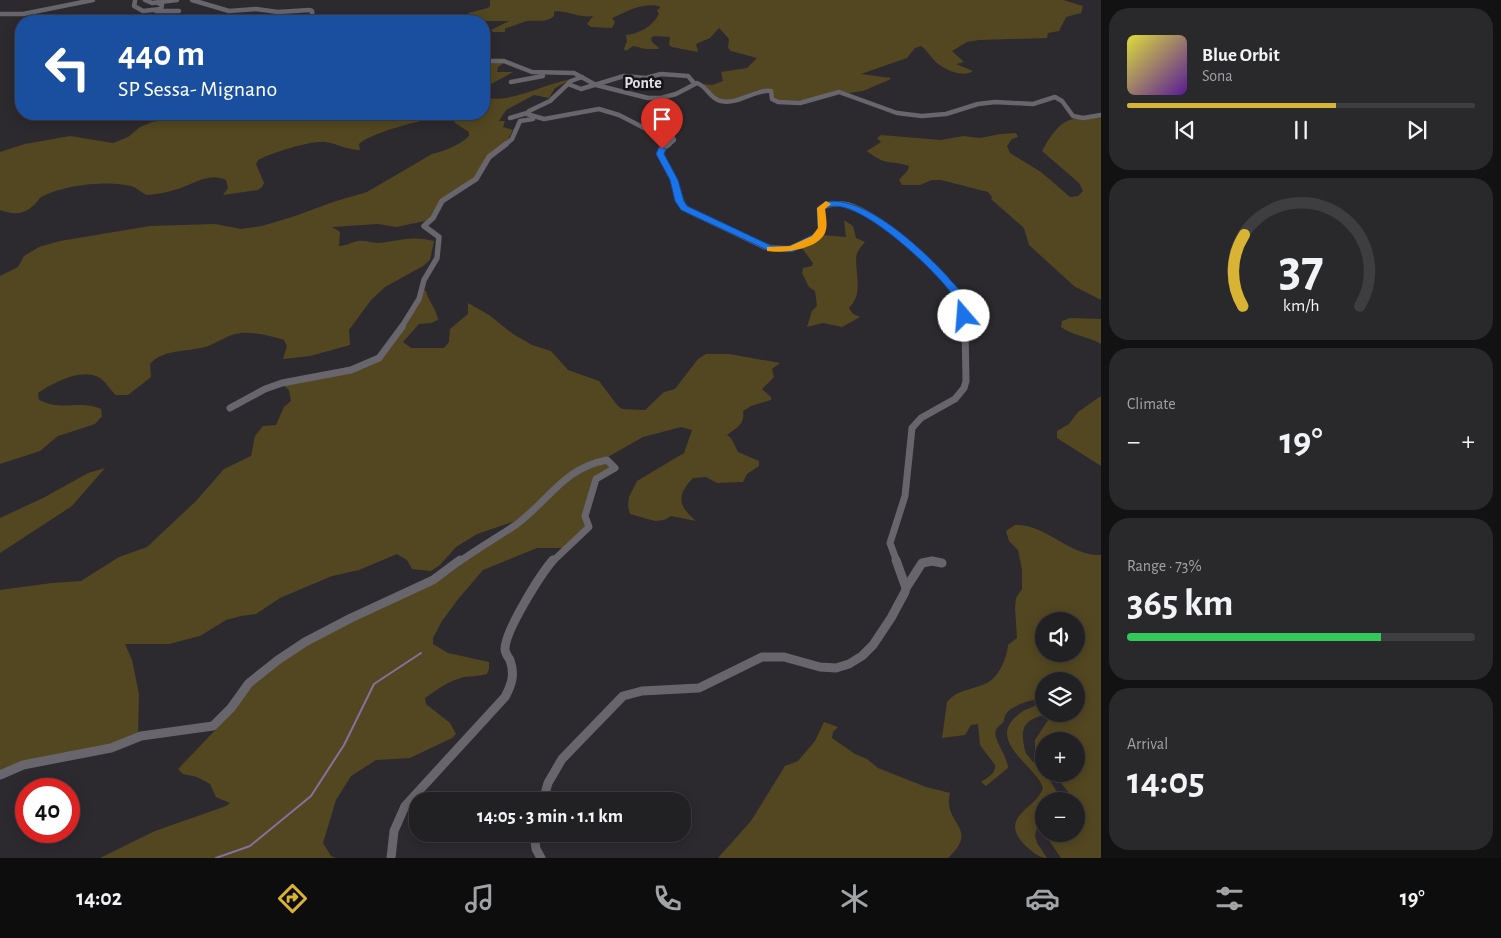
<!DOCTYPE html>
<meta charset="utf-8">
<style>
body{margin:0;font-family:"Alegreya Sans",sans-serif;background:#29282b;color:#f1f3f6;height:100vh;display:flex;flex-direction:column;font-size:19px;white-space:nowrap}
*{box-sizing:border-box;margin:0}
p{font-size:16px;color:#a2a3a6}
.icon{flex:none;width:28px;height:28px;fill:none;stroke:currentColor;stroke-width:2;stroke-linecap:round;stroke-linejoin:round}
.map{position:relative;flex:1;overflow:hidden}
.side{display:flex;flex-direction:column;gap:8px;padding:8px;background:#121213;width:400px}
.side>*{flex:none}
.guide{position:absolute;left:15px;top:15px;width:475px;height:105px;border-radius:20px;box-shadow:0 2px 12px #0003,0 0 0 1px #3e3e41;background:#1a4fa0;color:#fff;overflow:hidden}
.fabs{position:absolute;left:1035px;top:612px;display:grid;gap:10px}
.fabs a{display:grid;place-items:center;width:50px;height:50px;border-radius:50%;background:#212023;box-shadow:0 2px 12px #0003,0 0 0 1px #3e3e41;font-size:25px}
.speed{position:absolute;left:15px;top:778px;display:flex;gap:10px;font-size:25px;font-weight:700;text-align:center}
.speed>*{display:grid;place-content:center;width:65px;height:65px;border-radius:50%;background:#212023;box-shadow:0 2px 12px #0003,0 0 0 1px #3e3e41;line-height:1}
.speed .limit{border:8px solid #d22;background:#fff;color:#111}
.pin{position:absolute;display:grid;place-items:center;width:42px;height:42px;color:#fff;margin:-51px -21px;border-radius:50% 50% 50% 0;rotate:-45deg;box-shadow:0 0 5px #0007}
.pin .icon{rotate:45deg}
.me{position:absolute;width:55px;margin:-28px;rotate:342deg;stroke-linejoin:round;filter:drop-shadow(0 0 4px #0008)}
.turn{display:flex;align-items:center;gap:18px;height:105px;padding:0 20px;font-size:22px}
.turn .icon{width:65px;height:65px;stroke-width:2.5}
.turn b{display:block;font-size:35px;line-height:42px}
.big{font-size:38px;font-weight:700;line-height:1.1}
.side .card{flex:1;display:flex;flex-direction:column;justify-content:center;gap:8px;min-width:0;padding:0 18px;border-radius:20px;background:#29282b}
.side .dial{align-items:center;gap:0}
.dial svg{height:130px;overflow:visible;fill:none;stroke:#3e3e41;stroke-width:7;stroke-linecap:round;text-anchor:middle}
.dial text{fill:#f1f3f6;stroke:none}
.song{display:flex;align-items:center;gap:15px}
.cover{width:60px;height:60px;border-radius:8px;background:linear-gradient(135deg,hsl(60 70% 55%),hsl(270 70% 35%))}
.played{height:5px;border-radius:2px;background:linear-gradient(90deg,#d9b434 60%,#3e3e41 60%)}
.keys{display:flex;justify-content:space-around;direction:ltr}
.heat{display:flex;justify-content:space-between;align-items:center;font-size:28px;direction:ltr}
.charge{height:8px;border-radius:4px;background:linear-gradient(90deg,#34c759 73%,#3e3e41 0)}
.trip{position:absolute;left:409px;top:792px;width:282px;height:50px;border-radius:20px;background:#212023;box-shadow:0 2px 12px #0003,0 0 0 1px #3e3e41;font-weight:700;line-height:50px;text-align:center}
.menu{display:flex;height:80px;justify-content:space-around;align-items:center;background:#0d0d0e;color:#a2a3a6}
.menu .icon{width:35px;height:35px}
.menu .selected{color:#d9b434}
.menu b{font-size:22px;color:#f1f3f6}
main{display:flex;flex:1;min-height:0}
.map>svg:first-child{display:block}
.green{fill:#534721;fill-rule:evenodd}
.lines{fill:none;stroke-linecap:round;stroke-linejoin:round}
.stream{stroke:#84719e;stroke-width:2}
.minor-far3{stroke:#68666c;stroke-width:4.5}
.minor-far2{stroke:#68666c;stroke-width:5.5}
.minor-far1{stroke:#68666c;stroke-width:7}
.minor{stroke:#68666c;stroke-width:9}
.route{fill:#1a73e8;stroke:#114b97}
.slow{fill:#f59e0b}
.labels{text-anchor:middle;stroke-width:5;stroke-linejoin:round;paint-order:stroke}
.far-quarter-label{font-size:16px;font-weight:bold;fill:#e0dde4;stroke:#141315}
</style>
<main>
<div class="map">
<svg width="1101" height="858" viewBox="0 0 1101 858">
<rect width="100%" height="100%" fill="#2c2a2f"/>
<!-- green -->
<g class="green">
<path d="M 490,0 L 1063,0 L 1083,6 L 1081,13 L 1066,17 L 1059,31 L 1048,33 L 1047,38 L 979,40 L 967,42 L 952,51 L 964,62 L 956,64 L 973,71 C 964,78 945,70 937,63 C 931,58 927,50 921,46 L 915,48 L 907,58 L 861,74 L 891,78 L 889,80 L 863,91 L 849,93 L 834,91 L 805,101 L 774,100 L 768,89 L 765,89 C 735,92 730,117 704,84 L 712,85 L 723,81 L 721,72 L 747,68 L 757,58 L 731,51 L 728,48 L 729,39 L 719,28 L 710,38 L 696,44 L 698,52 L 672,47 L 669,45 L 670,37 L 654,36 L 651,38 L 652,42 L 659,48 L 658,49 L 646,49 L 633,46 L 626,51 L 624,49 L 627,41 L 626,35 C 639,34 653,26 659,14 L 657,10 L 660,8 L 659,6 C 640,3 629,11 612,18 L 615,22 L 612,28 L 591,27 L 587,24 L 593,16 C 581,18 570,12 557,11 L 554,12 L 554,16 C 546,23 537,20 527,21 C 521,22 513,27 505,28 L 505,32 L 493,32 L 491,30 L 509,21 L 473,21 L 475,18 L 468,13 L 488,8 L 490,6 Z"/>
<polygon points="484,62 504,63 498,67 497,72 513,72 491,84 484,85"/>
<path d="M 572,79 L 555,88 L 549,98 L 534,95 L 506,110 L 499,121 L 505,121 L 503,127 L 513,130 L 506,143 L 495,150 L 474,179 L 439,202 L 430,220 L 396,227 L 378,224 L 332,227 L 340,232 L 339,246 C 346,246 352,242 358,241 C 364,240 372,243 378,243 C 400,241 412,235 434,241 L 430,260 L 423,266 L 385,287 L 371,300 L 349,330 L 350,345 L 310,356 L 283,359 L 287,346 L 284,340 C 271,336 255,332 241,333 C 228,334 218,343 205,347 C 186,352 163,349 150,364 L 151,377 L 128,395 L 116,395 C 110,390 106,382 100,378 C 82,367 53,383 38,393 L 39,400 C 63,412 80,399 101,409 L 102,416 L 95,424 L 58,436 L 40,451 L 0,464 L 0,276 L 18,267 L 24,256 L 39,247 L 60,241 L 150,226 L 215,224 L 241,229 L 262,226 L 295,216 L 333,202 L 367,192 L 432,154 C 445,151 460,145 469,136 L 469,132 L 455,123 L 452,116 C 434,116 371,132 359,144 L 360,150 C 348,150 337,144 326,142 C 311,140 272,153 258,160 L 256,164 L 264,183 L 262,187 L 258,190 L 223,195 L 228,188 L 226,180 C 208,171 191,186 174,190 C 165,193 156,194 147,195 C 141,193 138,188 131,186 C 109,180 64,185 43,196 C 40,197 38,201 35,204 C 24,215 14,215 0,210 L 0,152 L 25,144 L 70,136 L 113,143 L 128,137 L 140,127 L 152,122 L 169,119 L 180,114 L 308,114 L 311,118 L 322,120 L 394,114 L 484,114 L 484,98 C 514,103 542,84 572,79 Z"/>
<path d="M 1101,117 L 1101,300 L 1074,286 L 1029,245 L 1024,228 L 991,199 L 992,197 L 988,192 L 941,180 L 932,180 L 920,185 L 902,185 L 899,180 L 908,170 L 909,166 C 889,159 887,167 867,151 L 881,142 L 877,138 L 881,135 L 941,140 L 963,136 L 980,138 L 1000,134 L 1016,133 L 1018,137 L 1012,139 L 1007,146 L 1010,153 L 1041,172 L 1070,197 L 1078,196 L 1083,191 L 1079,183 L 1042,151 C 1049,139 1058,122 1073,119 C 1081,118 1091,119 1101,117 Z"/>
<path d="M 844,220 L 853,226 L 856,238 L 865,242 C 861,247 856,252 856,259 C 856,277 863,294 849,308 L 853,314 L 860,317 L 842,327 L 823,323 L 807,327 L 812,311 L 817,306 L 815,291 L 809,287 L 802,273 L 803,268 L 812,266 L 813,263 L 802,248 L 822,235 L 846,237 Z"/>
<path d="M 424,290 L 426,291 C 428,301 437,309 438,320 L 431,323 L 419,324 L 403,342 L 411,348 L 444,348 L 449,342 L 450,329 L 468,314 L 468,303 L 489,315 L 513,334 L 532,345 L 551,351 L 568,370 L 599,381 L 617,405 L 622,409 L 645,410 L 664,392 L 675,389 L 698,359 L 706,354 L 729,354 L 780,363 L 772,369 L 774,377 L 762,389 L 771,397 L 771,400 L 751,406 L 743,411 C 745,425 737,427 727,435 L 731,438 L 738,452 L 759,461 L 759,466 L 747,474 L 743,482 L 717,483 L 706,477 L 693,478 C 683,488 676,500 687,512 C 690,516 693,518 696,521 L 671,516 L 664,520 L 655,521 L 630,514 L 628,506 L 629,497 L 637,481 L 684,453 L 692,430 L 681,427 L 643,437 L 606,458 L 591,461 L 578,467 L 521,519 L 477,534 L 456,547 L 440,565 L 431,571 L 412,569 L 407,560 L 397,554 L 359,570 L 332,576 L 280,598 L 256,614 L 241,616 L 226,620 L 200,636 L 169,644 L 125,644 L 132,660 L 139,694 L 138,735 L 123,742 L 0,772 L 0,590 L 52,583 L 81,581 L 119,557 L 147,547 L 195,502 L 224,469 L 251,456 L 255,436 L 263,426 L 276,425 L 284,407 L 291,401 L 289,390 L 283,385 L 381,358 Z"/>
<path d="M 1070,318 L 1101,319 L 1101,344 C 1088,336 1073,336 1061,327 L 1062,321 Z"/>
<polygon points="1101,396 1101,466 1057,438 1057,431 1069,424 1078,412"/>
<path d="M 604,462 L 611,466 L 593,480 L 590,486 L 586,527 L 564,548 L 537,548 L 483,570 L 459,598 L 442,621 L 433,638 L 433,644 L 448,653 L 489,662 L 489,669 L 487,674 C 479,676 472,676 464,677 C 448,681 438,689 425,698 L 426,704 L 450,723 L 456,734 L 452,738 L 410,758 L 376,760 L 351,776 L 336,800 L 323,843 L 331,856 L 336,858 L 100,858 L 155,831 L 226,806 L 230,803 L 216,797 L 210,784 L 197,777 L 183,774 L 178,769 L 223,722 L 254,683 L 273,668 L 307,644 L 450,573 L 494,540 L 576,473 Z"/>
<polygon points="105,468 72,506 0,553 0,518 43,498 88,473"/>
<path d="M 1015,525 C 1047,524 1068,556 1101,555 L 1101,858 L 1061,858 L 1048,839 L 1048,834 L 1076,834 L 1076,801 L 1070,801 L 1069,793 L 1054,774 L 1076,774 L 1076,741 L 1044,741 L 1044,763 L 1035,754 L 1035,740 L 1052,714 C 1036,716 1021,720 1023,739 C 1024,745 1024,752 1029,757 C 1032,762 1039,766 1044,770 L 1044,774 L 1046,774 L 1057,792 L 1056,796 L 1049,801 L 1044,801 L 1035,835 L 1037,843 L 1047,858 C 1039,858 1033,852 1027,847 C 995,817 1037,809 1043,788 C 1036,765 984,741 1019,714 C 1026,708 1035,707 1043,702 L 1041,698 C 1029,701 1004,706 1004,721 C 1002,724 997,727 996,730 C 992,738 1008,757 1008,768 L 986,786 L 981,782 C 988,777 996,774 995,765 L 980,745 L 978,724 L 971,725 L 965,735 L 942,738 L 947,702 C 958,689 972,690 987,683 C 999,677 1007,658 1008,645 L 1017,638 L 1015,608 L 1016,598 L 1022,589 L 1022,570 L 1018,550 L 1009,541 L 1006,531 ZM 1044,621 L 1076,621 L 1076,654 L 1044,654 ZM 1076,681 L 1076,714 L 1044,714 L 1044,681 Z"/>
<path d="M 824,722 L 838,727 L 833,732 L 832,738 L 855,754 L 867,759 L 878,768 L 926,787 L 950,793 C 942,825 981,827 948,858 L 718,858 L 751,821 L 785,766 L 798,761 L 815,741 Z"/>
</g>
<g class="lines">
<!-- stream -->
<polyline class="stream" points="216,858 250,846 311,796 344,745 374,684 421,653"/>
<!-- minor-far3 -->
<g class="minor-far3">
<polyline points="145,0 152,3 177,0"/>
<polyline points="192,0 229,11 256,9 278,12 310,10 312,11 313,21"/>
<polyline points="135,1 134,6 143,11 161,9 162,5 158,3"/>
<polyline points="156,11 179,11"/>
<polyline points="0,14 23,14 93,0"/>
<path d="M 484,61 L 504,61 L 532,72 L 574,73 L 596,85 L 648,98 L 661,98 L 676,94 L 697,83 C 708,87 710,99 721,101 C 739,105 754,89 771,91 L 772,99 L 778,102 L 800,103 L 839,92 L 897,113 L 922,116 L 946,114 L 978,104 L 995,102 L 1033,104 L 1055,97 L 1062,101 L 1073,116 L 1083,118 L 1101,115"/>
<polyline points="582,77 571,81 550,101 529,111 527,114 544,119 599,109 619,115 652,132 672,136 674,140 668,145"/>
<polyline points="511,82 543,76"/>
<polyline points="568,84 581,89 624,76 646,78 661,74 688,76 694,83"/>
<polyline points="510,118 527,113"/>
<polyline points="505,145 512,139 520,121 533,119"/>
</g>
<!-- minor-far2 -->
<g class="minor-far2">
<path d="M 669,144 L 662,149 L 660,155 L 674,180 L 679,201 L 689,211 L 765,247 L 788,249 L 811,242 L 817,238 L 822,229 L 821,208 C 828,204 835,203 843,204 C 871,207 943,270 957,294 C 963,305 963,317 965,328"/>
<polyline points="401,328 419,299 424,280 437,258 439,237 424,226 433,218 442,201 476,179 489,157 506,144"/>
</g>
<!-- minor-far1 -->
<g class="minor-far1">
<polyline points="230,408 265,389 282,383 351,370 379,358 402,327"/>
<path d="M 459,562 C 478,548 498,537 517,524 C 550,499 564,468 607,460 L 615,468 L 596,479 L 585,516 L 589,527 L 552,562"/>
<polyline points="897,562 890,543 905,496 912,428 921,418 955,399 964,388 966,381 965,327"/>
<polyline points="929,562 935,562"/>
</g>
<!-- minor -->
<g class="minor">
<polyline points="906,588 922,563 932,561 942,563"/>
<polyline points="0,775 23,765 111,748 141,736 213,726 231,708 249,683 278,660 305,642 351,618 433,580 460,560"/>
<polyline points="543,801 548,783 562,759 623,696 642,691 699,688 762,657 784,657 820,667 836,668 849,664 862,656 873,645 891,618 905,592 906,588 896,560"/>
<polyline points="534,834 536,849 541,858"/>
<path d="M 391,858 L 394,831 L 405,806 L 505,697 C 512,684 515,674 510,660 C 508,657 505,653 505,649 C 505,631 540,575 553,560"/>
</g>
</g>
<!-- route -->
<path class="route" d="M 659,147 L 666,149 L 664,154 L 678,180 L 684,201 L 687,206 L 772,246 L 790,246 L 816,233 L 818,228 L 817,208 L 825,202 C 864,194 922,249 947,276 C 951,282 959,288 962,294 C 965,301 967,309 969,316 L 967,319 L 960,319 C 956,311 956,300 951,293 C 936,271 852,190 825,209 L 826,228 L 823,236 L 819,240 L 792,252 L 767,250 L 681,210 L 675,201 L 670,180 L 656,154 Z"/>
<!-- slow -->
<path class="slow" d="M 826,201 L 831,204 L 825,209 C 826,217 828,226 825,233 C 818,249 783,254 767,251 L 767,247 L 790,246 L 812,236 L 818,228 L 817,208 Z"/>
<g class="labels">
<!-- far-quarter labels -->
<g class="far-quarter-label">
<text x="643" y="88">Ponte</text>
</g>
</g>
</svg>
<div class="fabs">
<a><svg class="icon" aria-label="sound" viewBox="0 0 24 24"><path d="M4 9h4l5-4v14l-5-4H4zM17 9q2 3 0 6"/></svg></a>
<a><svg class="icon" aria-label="layers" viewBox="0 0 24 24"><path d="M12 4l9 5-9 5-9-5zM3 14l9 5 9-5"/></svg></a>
<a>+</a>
<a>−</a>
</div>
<div class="speed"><div class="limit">40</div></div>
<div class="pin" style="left:662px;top:149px;background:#d93025"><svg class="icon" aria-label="arrive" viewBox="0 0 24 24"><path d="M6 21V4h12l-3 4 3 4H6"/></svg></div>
<svg class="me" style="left:964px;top:316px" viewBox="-20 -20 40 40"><circle r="19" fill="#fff"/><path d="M0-13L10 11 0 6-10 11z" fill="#1a73e8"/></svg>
<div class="trip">14:05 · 3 min · 1.1 km</div>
<div class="guide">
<div class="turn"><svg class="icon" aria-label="left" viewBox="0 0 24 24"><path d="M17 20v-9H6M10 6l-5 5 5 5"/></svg><div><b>440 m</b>SP Sessa- Mignano</div></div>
</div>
</div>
<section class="side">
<div class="card">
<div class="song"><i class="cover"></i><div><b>Blue Orbit</b><p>Sona</p></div></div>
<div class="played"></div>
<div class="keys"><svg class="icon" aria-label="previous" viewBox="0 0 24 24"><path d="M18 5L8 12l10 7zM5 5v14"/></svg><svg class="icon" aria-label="pause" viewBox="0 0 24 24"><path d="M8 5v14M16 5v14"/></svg><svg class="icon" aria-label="next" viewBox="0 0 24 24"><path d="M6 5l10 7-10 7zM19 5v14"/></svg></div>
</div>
<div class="card dial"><svg viewBox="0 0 100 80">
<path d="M14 69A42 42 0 1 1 86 69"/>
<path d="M14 69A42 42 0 0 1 15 25" stroke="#d9b434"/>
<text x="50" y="56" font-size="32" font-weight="700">37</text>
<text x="50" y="72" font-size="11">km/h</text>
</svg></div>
<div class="card"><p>Climate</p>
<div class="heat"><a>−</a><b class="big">19°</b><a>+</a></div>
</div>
<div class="card"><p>Range · 73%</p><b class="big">365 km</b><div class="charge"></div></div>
<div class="card"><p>Arrival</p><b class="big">14:05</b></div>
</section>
</main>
<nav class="menu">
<b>14:02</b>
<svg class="icon selected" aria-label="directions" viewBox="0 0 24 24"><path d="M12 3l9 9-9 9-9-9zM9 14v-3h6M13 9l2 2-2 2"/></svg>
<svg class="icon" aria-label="music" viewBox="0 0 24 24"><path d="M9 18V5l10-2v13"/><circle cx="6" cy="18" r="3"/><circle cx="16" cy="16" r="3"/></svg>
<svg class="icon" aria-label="phone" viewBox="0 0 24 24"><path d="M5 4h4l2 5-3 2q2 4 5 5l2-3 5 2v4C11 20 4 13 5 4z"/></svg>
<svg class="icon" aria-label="climate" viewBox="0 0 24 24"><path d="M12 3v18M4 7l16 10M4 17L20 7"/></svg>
<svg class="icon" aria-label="car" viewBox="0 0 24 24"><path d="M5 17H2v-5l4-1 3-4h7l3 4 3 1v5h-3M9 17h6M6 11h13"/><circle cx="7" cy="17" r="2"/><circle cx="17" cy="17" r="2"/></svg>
<svg class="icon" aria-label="filters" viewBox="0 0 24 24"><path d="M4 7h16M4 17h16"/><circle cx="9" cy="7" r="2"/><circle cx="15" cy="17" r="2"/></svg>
<b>19°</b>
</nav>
